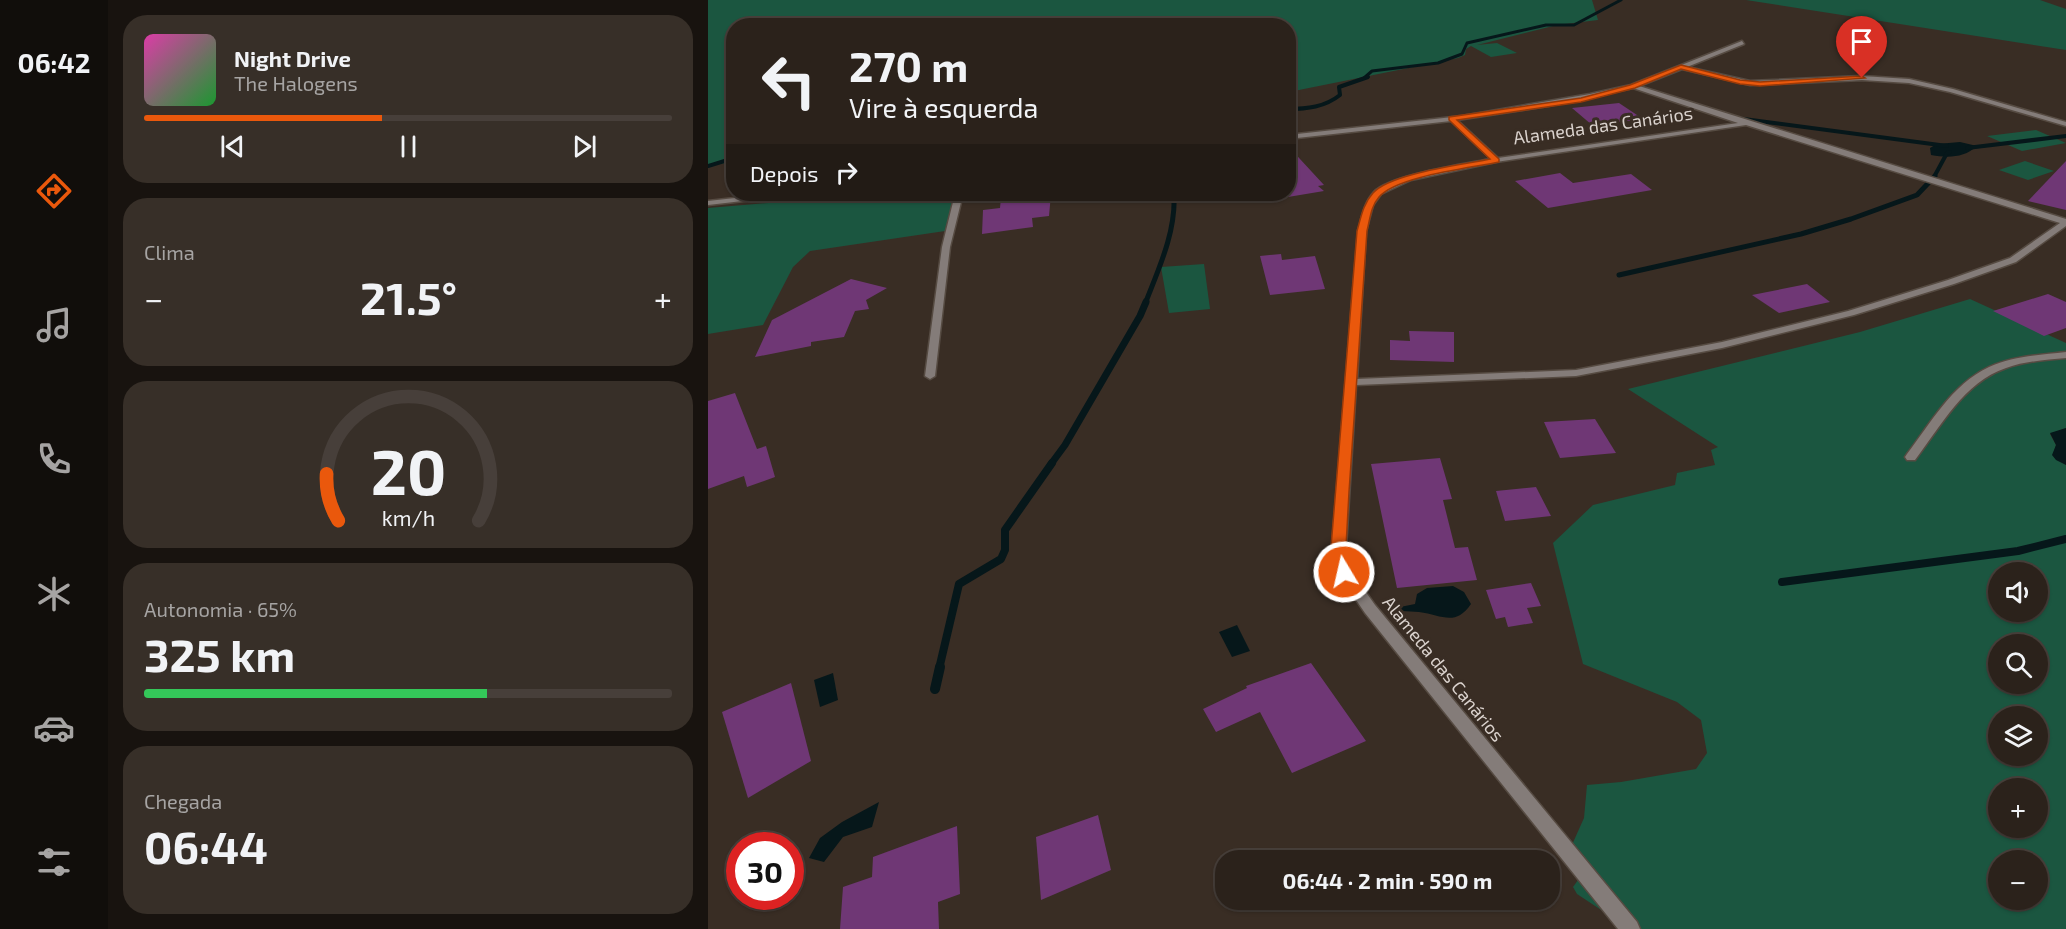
<!DOCTYPE html>
<html lang="pt">
<meta charset="utf-8">
<style>
body{margin:0;font-family:"Exo 2",sans-serif;background:#372f28;color:#f1f3f6;height:100vh;display:flex;flex-direction:column;font-size:22px;white-space:nowrap}
*{box-sizing:border-box;margin:0}
p{font-size:20px;color:#a6a4a3}
.icon{flex:none;width:33px;height:33px;fill:none;stroke:currentColor;stroke-width:2;stroke-linecap:round;stroke-linejoin:round}
.map{position:relative;flex:1;overflow:hidden}
.sheet{display:flex;flex-direction:column;gap:15px;padding:15px;background:#18130f;width:600px}
.sheet>*{flex:none}
.guide{position:absolute;left:18px;top:18px;width:570px;height:183px;border-radius:24px;box-shadow:0 2px 4px #0004,0 0 0 2px #473f3a;background:#2b221b;color:#f1f3f6;overflow:hidden}
.fabs{position:absolute;left:1280px;top:562px;display:grid;gap:12px}
.fabs a{display:grid;place-items:center;width:60px;height:60px;border-radius:50%;background:#2b221b;box-shadow:0 2px 4px #0004,0 0 0 2px #473f3a;font-size:30px}
.speed{position:absolute;left:18px;top:832px;display:flex;gap:12px;font-size:30px;font-weight:700;text-align:center}
.speed>*{display:grid;place-content:center;width:78px;height:78px;border-radius:50%;background:#2b221b;box-shadow:0 2px 4px #0004,0 0 0 2px #473f3a;line-height:1}
.speed .limit{border:9px solid #d22;background:#fff;color:#111}
.pin{position:absolute;display:grid;place-items:center;width:51px;height:51px;color:#fff;margin:-62px -26px;border-radius:50% 50% 50% 0;rotate:-45deg;box-shadow:0 0 6px #0007}
.pin .icon{rotate:45deg}
.me{position:absolute;width:66px;margin:-33px;rotate:351deg;stroke-linejoin:round;filter:drop-shadow(0 0 4px #0008)}
.turn{display:flex;align-items:center;gap:21px;height:126px;padding:0 24px;font-size:27px}
.turn .icon{width:78px;height:78px;stroke-width:2.5}
.turn b{display:block;font-size:42px;line-height:51px}
.then{display:flex;align-items:center;height:57px;padding:0 24px;background:#0003;gap:12px;font-size:22px}
.big{font-size:45px;font-weight:700;line-height:1.1}
.sheet .card{flex:1;display:flex;flex-direction:column;justify-content:center;gap:9px;min-width:0;padding:0 21px;border-radius:24px;background:#372f28}
.sheet .dial{align-items:center;gap:0}
.dial svg{height:156px;overflow:visible;fill:none;stroke:#473f3a;stroke-width:7;stroke-linecap:round;text-anchor:middle}
.dial text{fill:#f1f3f6;stroke:none}
.song{display:flex;align-items:center;gap:18px}
.cover{width:72px;height:72px;border-radius:9px;background:linear-gradient(135deg,hsl(320 70% 55%),hsl(130 70% 35%))}
.played{height:6px;border-radius:3px;background:linear-gradient(90deg,#ea580c 45%,#473f3a 45%)}
.keys{display:flex;justify-content:space-around;direction:ltr}
.heat{display:flex;justify-content:space-between;align-items:center;font-size:33px;direction:ltr}
.charge{height:9px;border-radius:4px;background:linear-gradient(90deg,#34c759 65%,#473f3a 0)}
.trip{position:absolute;left:507px;top:850px;width:345px;height:60px;border-radius:24px;background:#2b221b;box-shadow:0 2px 4px #0004,0 0 0 2px #473f3a;font-weight:700;line-height:60px;text-align:center}
main{display:flex;flex:1;min-height:0}
.tab-bar{display:flex;flex-direction:column;width:108px;justify-content:space-around;align-items:center;background:#110e0b;color:#a6a4a3}
.tab-bar .icon{width:42px;height:42px}
.tab-bar .current{color:#ea580c}
.tab-bar b{font-size:27px;color:#f1f3f6}
.map>svg:first-child{display:block}
.green{fill:#1b5640;fill-rule:evenodd}
.water{fill:#06171a}
.lines{fill:none;stroke-linecap:round;stroke-linejoin:round}
.stream-far5{stroke:#06171a;stroke-width:3}
.stream-far4{stroke:#06171a;stroke-width:4}
.stream-far3{stroke:#06171a;stroke-width:5}
.stream-far2{stroke:#06171a;stroke-width:7}
.stream-far1{stroke:#06171a;stroke-width:8}
.stream{stroke:#06171a;stroke-width:10}
.building{fill:#6f3775}
.minor-casing{stroke:#564b42;stroke-width:3}
.minor{fill:#847c79;fill-rule:evenodd}
.route{fill:#ea580c;stroke:#983908;stroke-width:1.5}
.labels{text-anchor:middle;stroke-width:6;stroke-linejoin:round;paint-order:stroke}
.street-label{font-size:18px;fill:#dad2cd;stroke:#392d24}
</style>
<main>
<nav class="tab-bar">
<b>06:42</b>
<svg class="icon current" aria-label="directions" viewBox="0 0 24 24"><path d="M12 3l9 9-9 9-9-9zM9 14v-3h6M13 9l2 2-2 2"/></svg>
<svg class="icon" aria-label="music" viewBox="0 0 24 24"><path d="M9 18V5l10-2v13"/><circle cx="6" cy="18" r="3"/><circle cx="16" cy="16" r="3"/></svg>
<svg class="icon" aria-label="phone" viewBox="0 0 24 24"><path d="M5 4h4l2 5-3 2q2 4 5 5l2-3 5 2v4C11 20 4 13 5 4z"/></svg>
<svg class="icon" aria-label="climate" viewBox="0 0 24 24"><path d="M12 3v18M4 7l16 10M4 17L20 7"/></svg>
<svg class="icon" aria-label="car" viewBox="0 0 24 24"><path d="M5 17H2v-5l4-1 3-4h7l3 4 3 1v5h-3M9 17h6M6 11h13"/><circle cx="7" cy="17" r="2"/><circle cx="17" cy="17" r="2"/></svg>
<svg class="icon" aria-label="filters" viewBox="0 0 24 24"><path d="M4 7h16M4 17h16"/><circle cx="9" cy="7" r="2"/><circle cx="15" cy="17" r="2"/></svg>
</nav>
<section class="sheet">
<div class="card">
<div class="song"><i class="cover"></i><div><b>Night Drive</b><p>The Halogens</p></div></div>
<div class="played"></div>
<div class="keys"><svg class="icon" aria-label="previous" viewBox="0 0 24 24"><path d="M18 5L8 12l10 7zM5 5v14"/></svg><svg class="icon" aria-label="pause" viewBox="0 0 24 24"><path d="M8 5v14M16 5v14"/></svg><svg class="icon" aria-label="next" viewBox="0 0 24 24"><path d="M6 5l10 7-10 7zM19 5v14"/></svg></div>
</div>
<div class="card"><p>Clima</p>
<div class="heat"><a>−</a><b class="big">21.5°</b><a>+</a></div>
</div>
<div class="card dial"><svg viewBox="0 0 100 80">
<path d="M14 69A42 42 0 1 1 86 69"/>
<path d="M14 69A42 42 0 0 1 8 45" stroke="#ea580c"/>
<text x="50" y="56" font-size="32" font-weight="700">20</text>
<text x="50" y="72" font-size="11">km/h</text>
</svg></div>
<div class="card"><p>Autonomia · 65%</p><b class="big">325 km</b><div class="charge"></div></div>
<div class="card"><p>Chegada</p><b class="big">06:44</b></div>
</section>
<div class="map">
<svg width="1358" height="929" viewBox="0 0 1358 929">
<rect width="100%" height="100%" fill="#392d24"/>
<!-- green -->
<g class="green">
<polygon points="0,0 884,0 890,20 849,25 769,45 789,43 809,53 783,57 763,46 758,49 757,55 750,58 581,92 580,26 26,26 25,163 0,164"/>
<polygon points="1038,0 1332,0 1358,9 1358,50"/>
<polygon points="1328,130 1358,143 1314,151 1279,136"/>
<polygon points="1317,161 1346,171 1320,180 1291,170"/>
<polygon points="169,194 253,194 246,202 237,231 102,251 85,267 55,325 0,334 0,208"/>
<polygon points="496,264 502,309 461,313 453,267"/>
<path d="M 1262,299 L 1358,343 L 1358,428 L 1342,434 L 1348,445 L 1345,455 L 1358,465 L 1358,929 L 922,929 L 869,894 L 865,887 L 878,869 L 863,847 L 876,818 L 879,785 L 913,782 L 988,769 L 999,753 L 993,720 L 969,702 L 875,664 L 845,543 L 885,505 L 967,485 L 969,473 L 1007,465 L 1003,450 L 1010,447 L 920,389 L 1152,332 ZM 1290,573 L 1329,573 L 1329,612 L 1290,612 ZM 1290,645 L 1329,645 L 1329,684 L 1290,684 ZM 1290,717 L 1329,717 L 1329,756 L 1290,756 ZM 1290,789 L 1329,789 L 1329,828 L 1290,828 ZM 1290,861 L 1329,861 L 1329,900 L 1290,900 Z"/>
</g>
<!-- water -->
<g class="water">
<path d="M 1252,142 L 1269,146 C 1256,158 1240,158 1223,155 L 1222,148 L 1229,144 Z"/>
<polygon points="1358,428 1358,465 1348,460 1344,455 1348,445 1342,433"/>
<path d="M 745,586 L 756,592 L 763,604 C 747,627 734,615 711,612 C 700,611 688,611 677,610 L 707,604 L 709,594 L 719,588 Z"/>
<polygon points="529,625 542,651 524,657 511,632"/>
<polygon points="125,673 130,700 112,707 106,680"/>
<polygon points="171,802 164,827 135,837 116,862 101,858 112,838 134,822"/>
</g>
<g class="lines">
<!-- stream-far5 -->
<polyline class="stream-far5" points="656,78 664,71 730,63 754,54 759,43 838,25 866,25 913,0"/>
<!-- stream-far4 -->
<g class="stream-far4">
<path d="M 580,109 C 599,109 617,107 632,95 L 631,87 L 660,77"/>
<polyline points="1028,118 1239,146"/>
<polyline points="1259,148 1358,136"/>
<polyline points="0,166 26,158"/>
<polyline points="1226,177 1239,153 1242,152"/>
</g>
<!-- stream-far3 -->
<g class="stream-far3">
<polyline points="911,275 1093,234 1143,219 1209,195 1227,176"/>
<path d="M 437,304 C 451,268 468,232 466,194"/>
</g>
<!-- stream-far2 -->
<polyline class="stream-far2" points="343,464 357,445 432,316 438,302"/>
<!-- stream-far1 -->
<g class="stream-far1">
<polyline points="1074,582 1310,551 1358,539"/>
<polyline points="231,669 251,584 293,559 297,550 297,530 344,463"/>
</g>
<!-- stream -->
<polyline class="stream" points="227,689 232,667"/>
</g>
<!-- building -->
<g class="building">
<polygon points="911,103 935,119 884,125 864,108"/>
<polygon points="580,146 616,185 610,186 616,191 580,197"/>
<polygon points="1358,161 1358,210 1320,201"/>
<polygon points="852,173 865,183 923,174 944,190 840,208 807,181"/>
<polygon points="316,194 343,194 341,216 324,218 325,227 274,234 275,210 292,208 293,197"/>
<polygon points="573,254 574,260 607,256 617,289 562,295 552,256"/>
<polygon points="143,279 179,288 158,300 161,309 147,311 136,337 103,342 103,346 47,357 64,320"/>
<polygon points="1099,284 1122,302 1071,313 1044,295"/>
<polygon points="1340,294 1358,302 1358,328 1336,336 1285,311"/>
<polygon points="701,331 746,332 746,362 682,360 682,340 702,341"/>
<polygon points="27,393 49,449 58,446 67,477 39,487 36,476 0,489 0,401"/>
<polygon points="887,419 908,453 852,458 836,422"/>
<polygon points="732,458 744,499 735,500 747,548 760,547 769,580 689,588 663,464"/>
<polygon points="828,487 843,516 797,521 788,491"/>
<polygon points="823,583 833,606 819,608 825,623 800,627 797,617 788,619 778,590"/>
<polygon points="603,663 658,741 584,773 552,712 508,732 495,709 539,688 538,686"/>
<polygon points="83,683 103,761 40,798 14,712"/>
<polygon points="390,815 403,870 333,900 328,837"/>
<polygon points="249,826 252,894 230,902 231,929 132,929 135,887 164,877 165,857"/>
</g>
<g class="lines">
<defs>
<g id="minor">
<path d="M 1034,41 L 1036,44 L 979,67 L 1042,81 L 1154,76 L 1201,79 L 1245,89 L 1358,122 L 1358,126 L 1242,92 L 1201,83 L 1154,80 L 1042,85 L 974,69 L 931,86 L 1358,219 L 1358,226 L 1308,262 L 1246,284 L 1146,315 L 1014,348 L 868,376 L 648,385 L 638,547 L 643,571 L 667,605 L 929,922 L 932,929 L 910,929 L 657,613 L 629,572 L 624,547 L 650,231 C 654,217 656,203 666,192 C 682,175 758,164 783,159 L 743,121 L 580,139 L 580,135 L 754,116 L 882,94 L 923,85 ZM 925,88 L 1030,123 L 790,158 L 749,120 L 840,106 ZM 1038,125 L 1352,223 L 1302,258 L 1240,280 L 1140,311 L 1014,342 L 868,370 L 649,379 L 658,231 L 665,205 L 673,194 L 703,180 L 788,162 Z"/>
<polygon points="63,194 83,194 79,196 0,205 0,201"/>
<polygon points="247,194 255,194 242,247 227,376 222,379 217,376 234,247"/>
<path d="M 1358,352 L 1358,358 C 1338,360 1317,361 1298,368 C 1256,382 1233,426 1207,460 L 1199,460 L 1197,457 L 1199,454 C 1222,424 1244,384 1281,367 C 1305,356 1332,355 1358,352 Z"/>
</g>
</defs>
<!-- minor casing -->
<use href="#minor" class="minor-casing"/>
<!-- minor -->
<use href="#minor" class="minor"/>
</g>
<!-- route -->
<path class="route" d="M 973,65 L 1032,80 L 1052,82 L 1154,76 L 1157,78 L 1052,86 L 1032,84 L 973,69 L 927,88 L 873,102 L 749,120 L 791,159 L 791,162 C 763,168 689,176 671,197 C 663,206 662,219 659,231 L 641,492 L 638,547 L 644,572 L 641,576 L 630,576 L 623,547 L 649,231 C 653,217 655,204 665,193 C 683,173 754,165 782,159 L 741,120 L 741,117 L 873,98 L 922,85 Z"/>
<g class="labels">
<!-- street labels -->
<g class="street-label">
<text transform="translate(895 126) rotate(-8)" y="6">Alameda das Canários</text>
<text transform="translate(735 669) rotate(51)" y="6">Alameda das Canários</text>
</g>
</g>
</svg>
<div class="fabs">
<a><svg class="icon" aria-label="sound" viewBox="0 0 24 24"><path d="M4 9h4l5-4v14l-5-4H4zM17 9q2 3 0 6"/></svg></a>
<a><svg class="icon" aria-label="search" viewBox="0 0 24 24"><circle cx="10" cy="10" r="6"/><path d="M15 15l6 6"/></svg></a>
<a><svg class="icon" aria-label="layers" viewBox="0 0 24 24"><path d="M12 4l9 5-9 5-9-5zM3 14l9 5 9-5"/></svg></a>
<a>+</a>
<a>−</a>
</div>
<div class="speed"><div class="limit">30</div></div>
<div class="pin" style="left:1154px;top:78px;background:#d93025"><svg class="icon" aria-label="arrive" viewBox="0 0 24 24"><path d="M6 21V4h12l-3 4 3 4H6"/></svg></div>
<svg class="me" style="left:636px;top:572px" viewBox="-20 -20 40 40"><circle r="17" fill="#ea580c" stroke="#fff" stroke-width="3"/><path d="M0-11L8 9 0 5-8 9z" fill="#fff"/></svg>
<div class="trip">06:44 · 2 min · 590 m</div>
<div class="guide">
<div class="turn"><svg class="icon" aria-label="left" viewBox="0 0 24 24"><path d="M17 20v-9H6M10 6l-5 5 5 5"/></svg><div><b>270 m</b>Vire à esquerda</div></div>
<div class="then">Depois<svg class="icon" aria-label="right" viewBox="0 0 24 24"><path d="M7 20v-9h11M14 6l5 5-5 5"/></svg></div>
</div>
</div>
</main>
